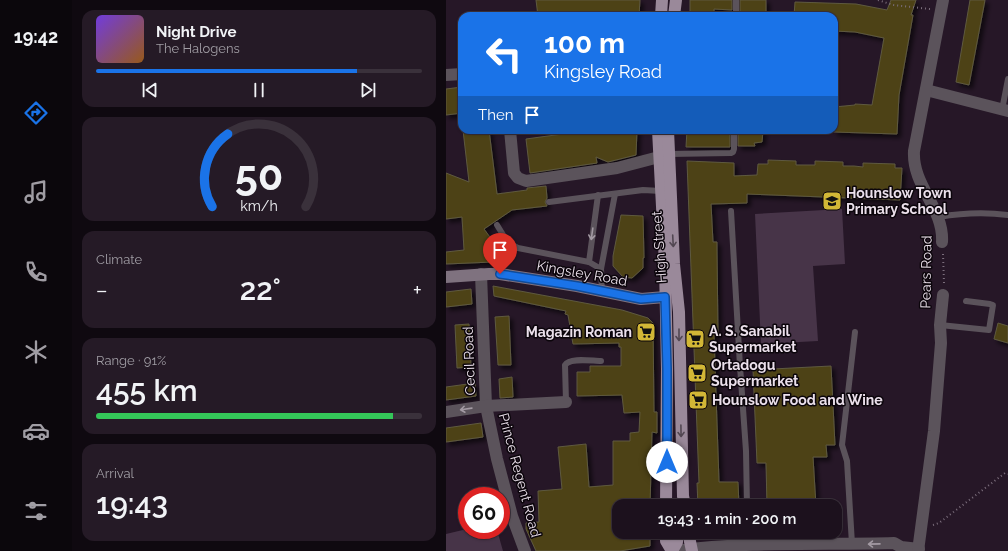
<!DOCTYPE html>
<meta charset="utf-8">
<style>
body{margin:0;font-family:Raleway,sans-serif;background:#251a26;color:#f1f3f6;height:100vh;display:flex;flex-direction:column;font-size:15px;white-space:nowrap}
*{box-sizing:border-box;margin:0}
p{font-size:13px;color:#a09da4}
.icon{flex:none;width:22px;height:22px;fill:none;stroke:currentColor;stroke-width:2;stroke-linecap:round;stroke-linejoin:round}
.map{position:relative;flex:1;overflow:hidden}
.panel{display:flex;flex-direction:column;gap:10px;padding:10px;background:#0f0910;width:374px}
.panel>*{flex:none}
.guide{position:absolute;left:12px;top:12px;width:380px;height:122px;border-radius:12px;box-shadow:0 1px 3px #0004,0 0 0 1px #3a313b;background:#1a73e8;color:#fff;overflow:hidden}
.speed{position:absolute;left:12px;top:487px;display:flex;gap:8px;font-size:20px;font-weight:700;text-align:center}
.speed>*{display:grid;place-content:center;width:52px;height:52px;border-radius:50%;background:#1c111d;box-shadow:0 1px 3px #0004,0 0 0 1px #3a313b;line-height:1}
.speed .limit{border:6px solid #d22;background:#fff;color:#111}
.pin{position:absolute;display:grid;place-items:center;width:34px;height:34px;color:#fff;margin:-41px -17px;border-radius:50% 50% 50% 0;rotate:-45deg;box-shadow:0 0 4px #0007}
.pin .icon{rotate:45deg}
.me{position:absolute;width:44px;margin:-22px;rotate:0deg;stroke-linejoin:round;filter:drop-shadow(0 0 3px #0008)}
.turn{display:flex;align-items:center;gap:14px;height:84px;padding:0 20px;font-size:18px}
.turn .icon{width:52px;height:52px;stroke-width:2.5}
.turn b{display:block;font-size:28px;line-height:34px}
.then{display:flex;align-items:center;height:38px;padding:0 20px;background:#0003;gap:8px;font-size:15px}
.big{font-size:30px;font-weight:600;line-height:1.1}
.panel .tile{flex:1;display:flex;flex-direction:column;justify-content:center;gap:6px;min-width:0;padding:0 14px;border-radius:12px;background:#251a26}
.panel .dial{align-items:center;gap:0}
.dial svg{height:104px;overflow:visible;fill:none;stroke:#3a313b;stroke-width:7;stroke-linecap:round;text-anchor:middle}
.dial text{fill:#f1f3f6;stroke:none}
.song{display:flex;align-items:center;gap:12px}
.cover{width:48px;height:48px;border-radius:6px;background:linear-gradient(135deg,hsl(260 70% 55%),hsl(30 70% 35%))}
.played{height:4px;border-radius:2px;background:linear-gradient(90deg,#1a73e8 80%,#3a313b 80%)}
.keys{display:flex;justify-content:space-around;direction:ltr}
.heat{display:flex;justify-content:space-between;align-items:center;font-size:22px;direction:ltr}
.charge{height:6px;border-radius:3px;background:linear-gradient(90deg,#34c759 91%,#3a313b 0)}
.trip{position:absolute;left:166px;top:499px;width:230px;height:40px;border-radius:12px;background:#1c111d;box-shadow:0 1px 3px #0004,0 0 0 1px #3a313b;font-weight:600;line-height:40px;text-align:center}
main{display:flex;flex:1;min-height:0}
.dock{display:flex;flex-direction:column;width:72px;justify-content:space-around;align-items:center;background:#0b070c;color:#a09da4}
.dock .icon{width:28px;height:28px}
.dock .selected{color:#1a73e8}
.dock b{font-size:18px;color:#f1f3f6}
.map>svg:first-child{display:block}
.green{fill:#473448}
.building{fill:#4e4313;stroke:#5e5940;filter:url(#shadow)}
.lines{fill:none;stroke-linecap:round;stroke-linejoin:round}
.path{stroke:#7b6e7c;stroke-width:2;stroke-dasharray:1 3;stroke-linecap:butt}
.lane{stroke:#5b535b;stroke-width:6}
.street{stroke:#5b535b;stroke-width:12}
.secondary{stroke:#7f727f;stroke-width:12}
.primary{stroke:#9a899a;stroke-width:12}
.oneway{stroke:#a39aa3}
.oneway2{stroke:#524752}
.route-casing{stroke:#114b97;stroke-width:10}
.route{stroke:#1a73e8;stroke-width:7}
.labels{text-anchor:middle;stroke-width:3;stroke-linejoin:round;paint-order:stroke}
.poi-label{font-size:14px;font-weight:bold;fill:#ebe0eb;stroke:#0b050b;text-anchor:start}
.street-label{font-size:14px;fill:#ebe0eb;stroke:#0b050b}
</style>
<main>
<nav class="dock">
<b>19:42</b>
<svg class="icon selected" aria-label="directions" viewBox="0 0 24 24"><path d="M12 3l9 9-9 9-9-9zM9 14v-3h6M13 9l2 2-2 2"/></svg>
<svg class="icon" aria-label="music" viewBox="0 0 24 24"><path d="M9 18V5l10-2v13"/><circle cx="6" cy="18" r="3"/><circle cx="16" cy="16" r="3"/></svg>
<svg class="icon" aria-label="phone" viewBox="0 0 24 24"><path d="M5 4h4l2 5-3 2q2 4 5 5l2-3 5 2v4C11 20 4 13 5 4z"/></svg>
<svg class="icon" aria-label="climate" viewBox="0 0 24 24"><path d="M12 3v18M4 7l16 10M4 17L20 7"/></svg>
<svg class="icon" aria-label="car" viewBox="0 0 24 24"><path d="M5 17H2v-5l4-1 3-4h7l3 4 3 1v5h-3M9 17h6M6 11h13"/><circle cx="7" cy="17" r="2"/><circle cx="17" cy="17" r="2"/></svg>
<svg class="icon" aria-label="filters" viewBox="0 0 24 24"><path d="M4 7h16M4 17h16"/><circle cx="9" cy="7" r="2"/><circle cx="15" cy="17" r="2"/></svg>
</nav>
<section class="panel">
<div class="tile">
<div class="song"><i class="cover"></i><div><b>Night Drive</b><p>The Halogens</p></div></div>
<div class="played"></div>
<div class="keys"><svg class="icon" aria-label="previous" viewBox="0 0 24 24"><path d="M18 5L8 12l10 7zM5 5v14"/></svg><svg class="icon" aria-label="pause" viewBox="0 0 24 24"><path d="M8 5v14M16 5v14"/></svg><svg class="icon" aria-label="next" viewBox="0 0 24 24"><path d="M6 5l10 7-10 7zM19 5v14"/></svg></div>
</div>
<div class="tile dial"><svg viewBox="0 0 100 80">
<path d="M14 69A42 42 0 1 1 86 69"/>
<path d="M14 69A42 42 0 0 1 26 13" stroke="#1a73e8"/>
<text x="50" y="56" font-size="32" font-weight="700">50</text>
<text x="50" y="72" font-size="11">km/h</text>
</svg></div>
<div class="tile"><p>Climate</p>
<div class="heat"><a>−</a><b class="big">22°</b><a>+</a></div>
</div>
<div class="tile"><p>Range · 91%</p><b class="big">455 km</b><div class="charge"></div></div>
<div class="tile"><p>Arrival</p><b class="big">19:43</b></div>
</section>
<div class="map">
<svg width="562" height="551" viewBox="0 0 562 551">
<defs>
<filter id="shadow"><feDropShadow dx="3.5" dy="3.5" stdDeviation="2" flood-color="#0009"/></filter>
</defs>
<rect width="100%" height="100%" fill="#261727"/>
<!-- green -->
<g class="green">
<polygon points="396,209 399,264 367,266 372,341 315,344 309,214"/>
<polygon points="21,529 21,530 51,530 57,551 0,551 0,534"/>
</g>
<!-- building -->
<g class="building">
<polygon points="90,0 194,0 193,16 92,16"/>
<polygon points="244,0 286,0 286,10 268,9 268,16 244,16"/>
<rect x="294" y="0" width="26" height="16"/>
<polygon points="445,0 470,0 465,15 467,15 453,95 451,134 388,132 388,107 409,105 409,104 426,105 438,38 409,32 388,31 388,16 348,16 349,2 410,4 441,10"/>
<polygon points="524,0 539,0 523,85 510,82"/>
<polygon points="16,87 16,113 0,115 0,89"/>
<polygon points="17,130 43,130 51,194 81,190 81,188 100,186 101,198 99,202 101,206 66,210 38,229 46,240 47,262 0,264 0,252 18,250 16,217 0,219 0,173 23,182"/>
<polygon points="146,130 191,130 190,155 162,162 150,157 151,163 84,173 80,139"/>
<polygon points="241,130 284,130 284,147 240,147"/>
<polygon points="292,130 317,130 316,142 308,143 309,146 292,146"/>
<polygon points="322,160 350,161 350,165 369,165 369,161 397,162 397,166 408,166 417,167 417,163 449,164 449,168 456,168 454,200 301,194 301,203 265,204 267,242 271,242 271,251 272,335 268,335 273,482 292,482 293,506 252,506 251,483 253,483 241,161 288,163 288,176 311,175 312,164 322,164"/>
<polygon points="175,215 197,216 198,258 197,258 197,268 186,278 177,277 167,266 167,256"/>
<polygon points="47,286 176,310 202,318 206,322 207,324 208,412 211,412 211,433 206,432 204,506 173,506 173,532 204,532 204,546 174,551 90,551 80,529 80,523 93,522 92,491 116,489 112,447 140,444 143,487 167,485 167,441 184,441 184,433 193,432 194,412 178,413 176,395 131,396 131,372 144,372 144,366 175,366 175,347 173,347 173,343 127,344 122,315 119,314 120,311 48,296"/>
<polygon points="25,289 26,304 0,307 0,292"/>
<polygon points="63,316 65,365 52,365 49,317"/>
<polygon points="552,323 562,326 562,343 548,339"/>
<polygon points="23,324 25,367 11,368 9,325"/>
<polygon points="385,366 389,445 380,445 381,457 367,457 370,506 321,506 320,463 311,463 307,370"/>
<polygon points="66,377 67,397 54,398 53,379"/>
<polygon points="29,383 30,396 0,400 0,387"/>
<polygon points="35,423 37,437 0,442 0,428"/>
</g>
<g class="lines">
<!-- path -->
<g class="path">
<polyline points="432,0 447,5 484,9"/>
<polyline points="497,254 498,283"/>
<polyline points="487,525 493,523 559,473 562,474"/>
</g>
<!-- lane -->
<g class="lane">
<polyline points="290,16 290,0"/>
<polyline points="556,110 562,79"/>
<polyline points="223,154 285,153 287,152 288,149 288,130"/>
<polyline points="152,195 143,262 155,269"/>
<polyline points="103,202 197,190 215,191"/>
<polyline points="285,211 294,366 300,451 301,506"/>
<path d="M 493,217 C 516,213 538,212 562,215"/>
<polyline points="51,225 62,243 72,248 143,262"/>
<polyline points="156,291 155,269 169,194"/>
<polyline points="494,325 543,330 547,305 544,304 520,301"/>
<path d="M 120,402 L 119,365 C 124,357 146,361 155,361"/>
<polyline points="301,532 301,545"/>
<polyline points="406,544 401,461 396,445 409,332"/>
</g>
<!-- street -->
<g class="street">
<polyline points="0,75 16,74"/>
<polyline points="480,90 562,111"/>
<polyline points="64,130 68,173 72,178 80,181 171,168 213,157"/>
<path d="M 496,242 C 498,208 466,186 468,151 L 497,0"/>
<polyline points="35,274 40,406 51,459 66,516 79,551"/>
<polyline points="0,412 40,406 120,402"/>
<path d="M 230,551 C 302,541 375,545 448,543 L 455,547 L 473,549"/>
<polyline points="472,551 488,431 495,343 494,325 497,295"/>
</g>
<!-- secondary -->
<polyline class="secondary" points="0,277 43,274 54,274 131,286 195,299 219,297"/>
<!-- primary -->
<g class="primary">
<polyline points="215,16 216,0"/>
<polyline points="228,16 230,0"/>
<polyline points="212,130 219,264 221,369 220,506"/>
<polyline points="222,130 228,264 233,312 237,496 239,506"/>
<polyline points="220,532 220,541 226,551"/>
<polyline points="242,532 246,551"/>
<polyline points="226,551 231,542 231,532"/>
</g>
</g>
<!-- one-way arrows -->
<defs><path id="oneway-shaft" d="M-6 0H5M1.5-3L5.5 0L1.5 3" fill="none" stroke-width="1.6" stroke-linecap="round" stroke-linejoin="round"/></defs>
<g class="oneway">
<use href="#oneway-shaft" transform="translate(146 234) rotate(98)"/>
<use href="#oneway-shaft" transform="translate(20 409) rotate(172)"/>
<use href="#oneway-shaft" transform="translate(428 544) rotate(179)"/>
</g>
<g class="oneway2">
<use href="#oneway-shaft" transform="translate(227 241) rotate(87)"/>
<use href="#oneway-shaft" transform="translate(233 335) rotate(90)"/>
<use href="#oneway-shaft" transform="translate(235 431) rotate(89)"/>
</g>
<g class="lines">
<defs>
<polyline id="route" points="54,274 131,286 195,299 219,297 221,369 221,462"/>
</defs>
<!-- route casing -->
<use href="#route" class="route-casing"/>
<!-- route -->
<use href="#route" class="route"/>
</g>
<!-- icons -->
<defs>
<symbol id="school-square" viewBox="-11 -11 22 22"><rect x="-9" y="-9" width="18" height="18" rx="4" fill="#d2b736" stroke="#0b050b"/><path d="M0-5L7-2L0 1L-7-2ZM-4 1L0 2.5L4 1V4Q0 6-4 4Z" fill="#111"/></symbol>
<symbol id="supermarket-square" viewBox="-11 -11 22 22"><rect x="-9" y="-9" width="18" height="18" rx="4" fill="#d2b736" stroke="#0b050b"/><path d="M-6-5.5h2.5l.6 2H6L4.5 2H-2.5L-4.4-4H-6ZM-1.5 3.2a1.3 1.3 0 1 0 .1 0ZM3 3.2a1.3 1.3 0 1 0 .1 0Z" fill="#111"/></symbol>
</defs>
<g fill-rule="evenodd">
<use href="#school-square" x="375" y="190" width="22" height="22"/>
<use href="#supermarket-square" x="189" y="321" width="22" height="22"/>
<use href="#supermarket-square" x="238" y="328" width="22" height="22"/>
<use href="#supermarket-square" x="240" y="362" width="22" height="22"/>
<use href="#supermarket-square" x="241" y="389" width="22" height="22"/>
</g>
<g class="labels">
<!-- poi labels -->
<g class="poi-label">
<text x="400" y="198">Hounslow Town<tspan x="400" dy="16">Primary School</tspan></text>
<text x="263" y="336">A. S. Sanabil<tspan x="263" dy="16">Supermarket</tspan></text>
<text x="186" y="337" text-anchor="end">Magazin Roman</text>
<text x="265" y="370">Ortadogu<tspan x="265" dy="16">Supermarket</tspan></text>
<text x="266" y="405">Hounslow Food and Wine</text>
</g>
<!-- street labels -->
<g class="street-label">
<text transform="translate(213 247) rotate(-94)" y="5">High Street</text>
<text transform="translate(480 272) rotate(-89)" y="5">Pears Road</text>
<text transform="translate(136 273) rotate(10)" y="5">Kingsley Road</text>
<text transform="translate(23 361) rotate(-92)" y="5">Cecil Road</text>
<text transform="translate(74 475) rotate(75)" y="5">Prince Regent Road</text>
</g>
</g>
</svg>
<div class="speed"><div class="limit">60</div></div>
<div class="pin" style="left:54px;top:274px;background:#d93025"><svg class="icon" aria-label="arrive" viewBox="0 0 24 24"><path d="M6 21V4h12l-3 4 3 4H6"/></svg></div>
<svg class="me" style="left:221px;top:462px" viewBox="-20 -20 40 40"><circle r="19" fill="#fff"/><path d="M0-13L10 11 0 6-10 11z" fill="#1a73e8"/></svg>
<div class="trip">19:43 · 1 min · 200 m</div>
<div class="guide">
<div class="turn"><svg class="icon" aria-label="left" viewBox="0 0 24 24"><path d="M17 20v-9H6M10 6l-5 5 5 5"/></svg><div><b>100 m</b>Kingsley Road</div></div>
<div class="then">Then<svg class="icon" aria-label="arrive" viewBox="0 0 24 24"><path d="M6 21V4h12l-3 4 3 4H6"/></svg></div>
</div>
</div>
</main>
